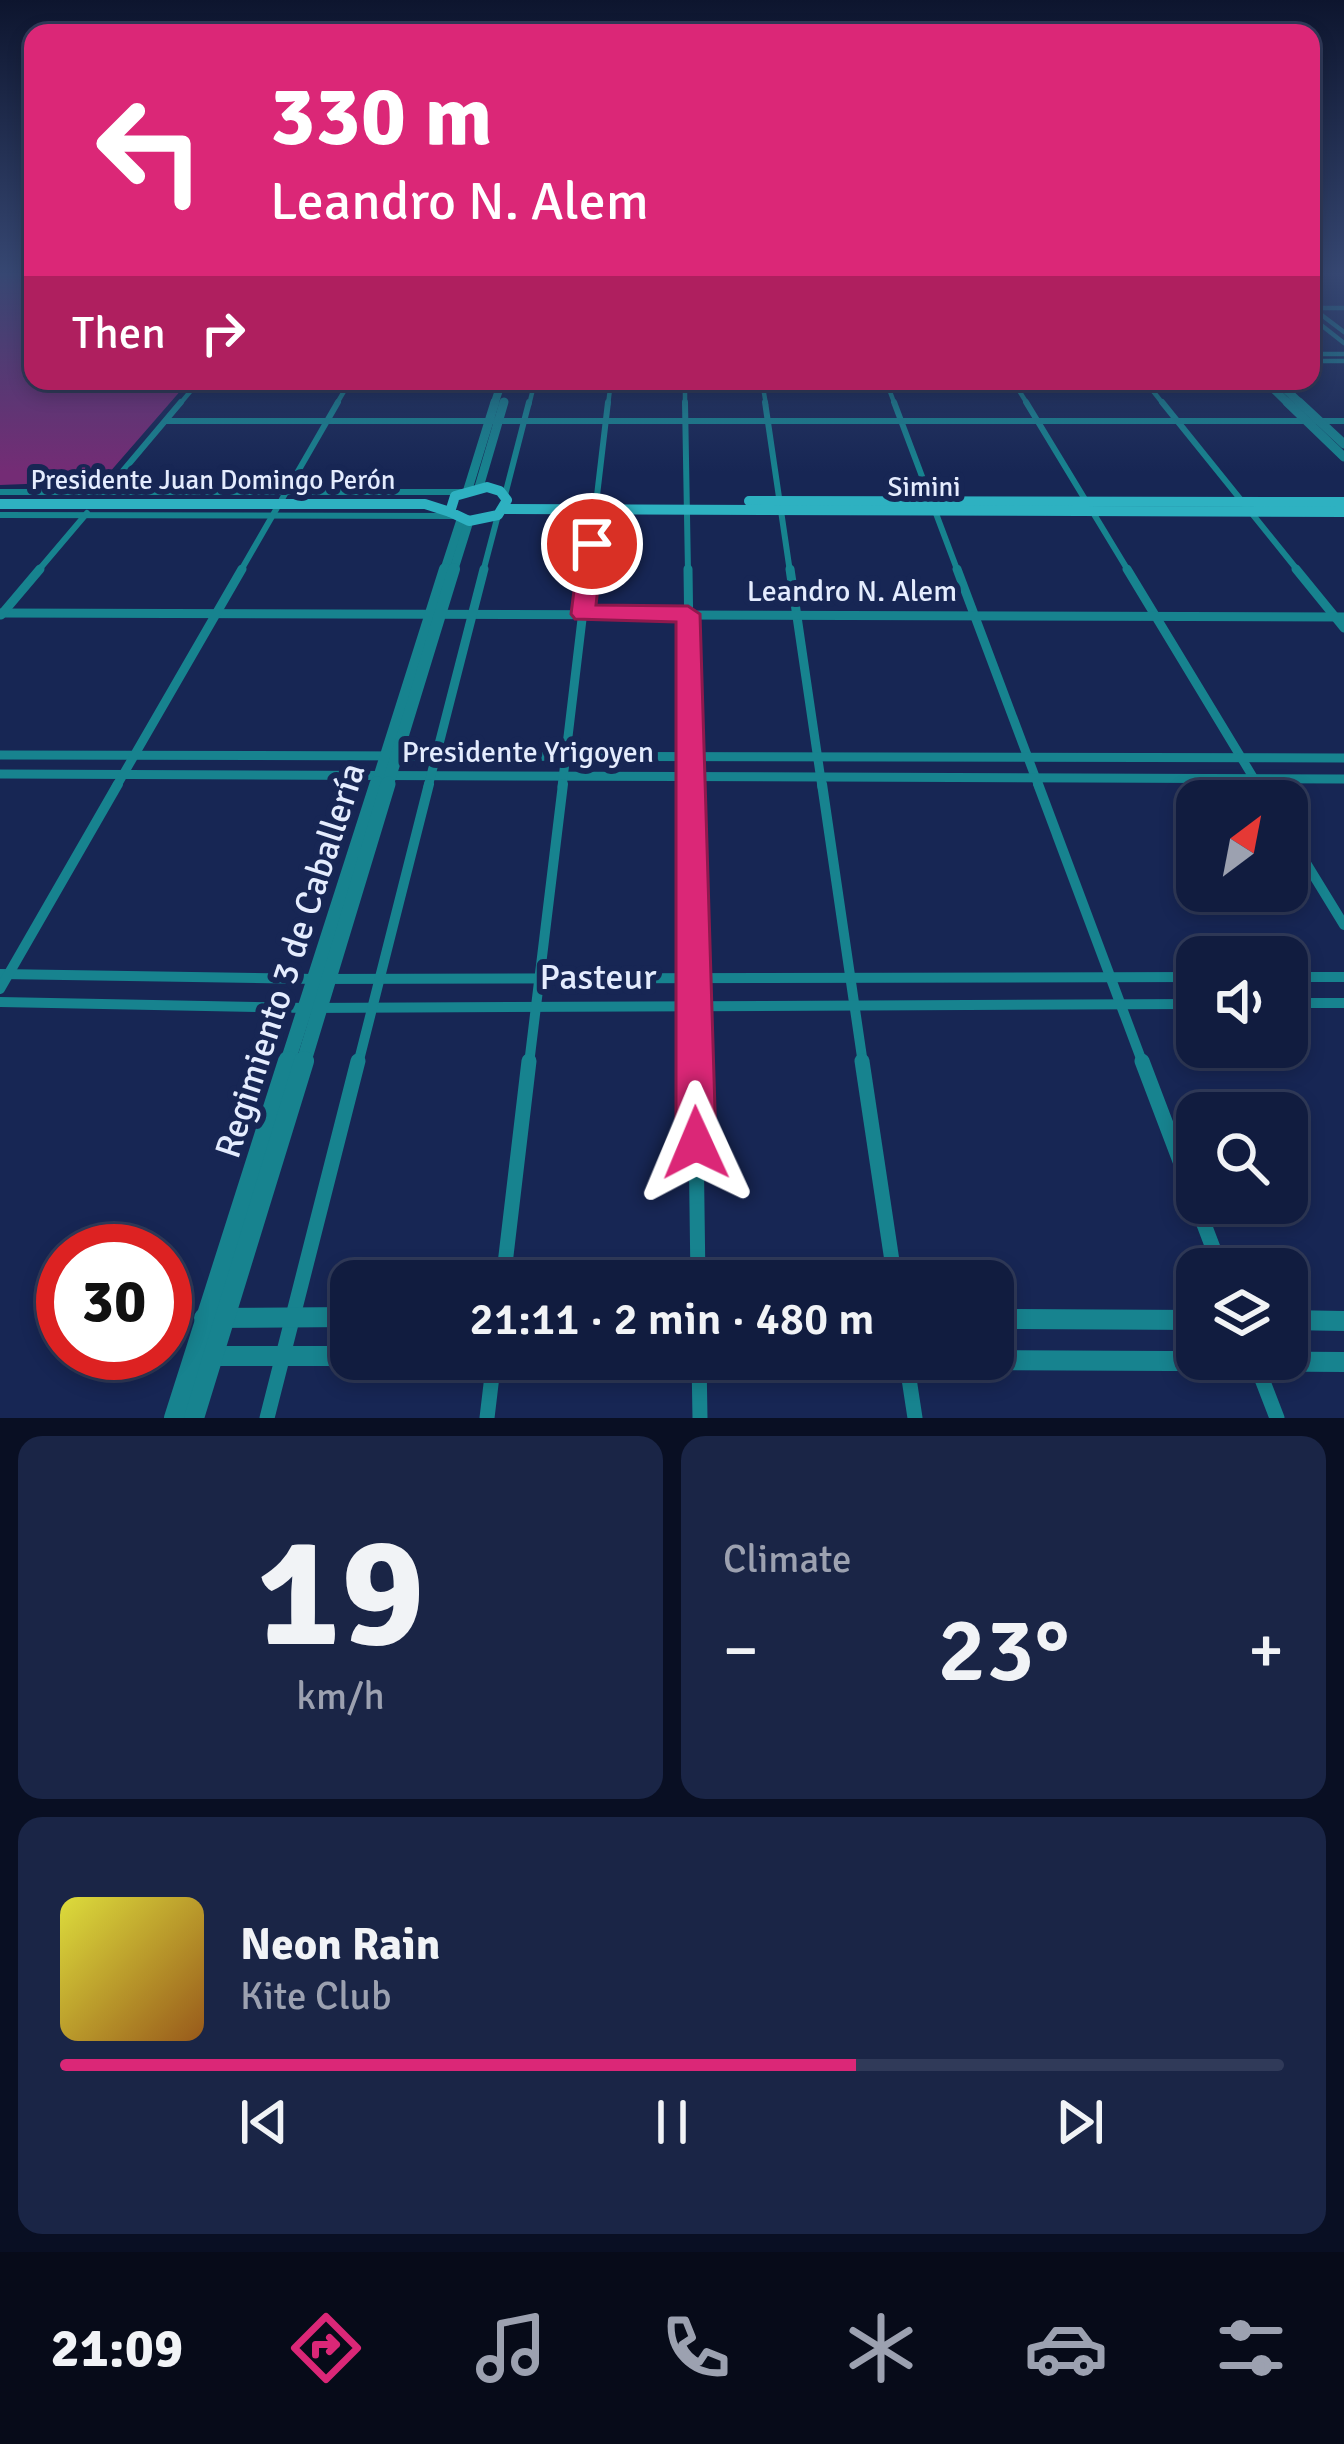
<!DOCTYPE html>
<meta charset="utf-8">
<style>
body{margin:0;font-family:Signika,sans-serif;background:#1a2546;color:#f1f3f6;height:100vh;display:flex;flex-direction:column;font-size:45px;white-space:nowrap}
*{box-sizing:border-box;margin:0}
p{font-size:39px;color:#9ca1b0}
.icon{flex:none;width:66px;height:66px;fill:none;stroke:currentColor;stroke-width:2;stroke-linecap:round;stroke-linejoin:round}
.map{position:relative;height:1418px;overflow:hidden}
.panel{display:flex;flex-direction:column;gap:18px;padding:18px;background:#090f23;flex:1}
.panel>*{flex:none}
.banner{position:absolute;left:24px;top:24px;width:1296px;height:366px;border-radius:24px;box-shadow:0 6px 18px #0003,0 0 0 3px #303a59;background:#db2777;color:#fff;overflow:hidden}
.needle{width:78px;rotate:32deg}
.controls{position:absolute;left:1176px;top:780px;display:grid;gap:24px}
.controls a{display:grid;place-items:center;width:132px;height:132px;border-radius:24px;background:#111c3f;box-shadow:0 6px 18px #0003,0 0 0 3px #303a59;font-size:60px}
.speed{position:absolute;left:36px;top:1224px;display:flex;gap:24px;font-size:60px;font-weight:700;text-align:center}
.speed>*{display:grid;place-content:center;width:156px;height:156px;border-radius:50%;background:#111c3f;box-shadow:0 6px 18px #0003,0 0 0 3px #303a59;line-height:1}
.speed .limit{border:18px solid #d22;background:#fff;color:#111}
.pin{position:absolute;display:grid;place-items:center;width:102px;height:102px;color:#fff;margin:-51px;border:6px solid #fff;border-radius:50%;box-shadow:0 3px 12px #0007}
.me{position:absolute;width:132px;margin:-66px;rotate:359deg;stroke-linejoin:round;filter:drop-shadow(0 0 9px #0008)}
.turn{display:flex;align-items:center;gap:42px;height:252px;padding:0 48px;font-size:54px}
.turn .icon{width:156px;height:156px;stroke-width:2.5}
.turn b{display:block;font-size:84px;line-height:102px}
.then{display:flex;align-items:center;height:114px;padding:0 48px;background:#0003;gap:24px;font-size:45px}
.big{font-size:90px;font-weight:600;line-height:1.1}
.panel .widget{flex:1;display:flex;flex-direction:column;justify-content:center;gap:18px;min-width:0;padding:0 42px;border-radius:24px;background:#1a2546}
.panel .dial{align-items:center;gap:0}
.dial b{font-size:156px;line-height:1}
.song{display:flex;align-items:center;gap:36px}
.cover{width:144px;height:144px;border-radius:18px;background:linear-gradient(135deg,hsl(60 70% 55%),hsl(30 70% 35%))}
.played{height:12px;border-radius:6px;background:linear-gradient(90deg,#db2777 65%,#303a59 65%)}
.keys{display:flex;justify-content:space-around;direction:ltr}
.heat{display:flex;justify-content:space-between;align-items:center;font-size:66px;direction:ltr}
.panel .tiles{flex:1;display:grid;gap:18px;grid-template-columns:1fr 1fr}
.widget:last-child{grid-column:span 2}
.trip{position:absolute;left:330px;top:1260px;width:684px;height:120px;border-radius:24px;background:#111c3f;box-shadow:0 6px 18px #0003,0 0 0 3px #303a59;font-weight:600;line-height:120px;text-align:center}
.tabs{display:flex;height:192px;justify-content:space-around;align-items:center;background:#070b19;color:#9ca1b0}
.tabs .icon{width:84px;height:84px}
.tabs .active{color:#db2777}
.tabs b{font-size:54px;color:#f1f3f6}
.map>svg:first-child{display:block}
.green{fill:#742c75}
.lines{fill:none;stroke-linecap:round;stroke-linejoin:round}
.minor-far4{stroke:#17838f;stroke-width:4.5}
.minor-far3{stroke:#17838f;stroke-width:6}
.minor-far2{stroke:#17838f;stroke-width:9}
.minor-far1{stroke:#17838f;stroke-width:10}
.minor{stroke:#17838f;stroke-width:15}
.tertiary-far4{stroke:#17838f;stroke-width:8}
.tertiary-far3{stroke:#17838f;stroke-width:9}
.tertiary-far2{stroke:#17838f;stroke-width:12}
.tertiary-far1{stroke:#17838f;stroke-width:15}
.tertiary{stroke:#17838f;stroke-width:20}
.secondary{stroke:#2eb1c1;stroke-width:10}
.route{fill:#db2777;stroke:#8e194d;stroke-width:3}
.labels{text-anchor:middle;stroke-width:12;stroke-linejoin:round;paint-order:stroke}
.far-street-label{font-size:27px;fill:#e4ecfe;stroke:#172654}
.street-label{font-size:30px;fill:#e4ecfe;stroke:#172654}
.near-street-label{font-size:36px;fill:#e4ecfe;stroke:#172654}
</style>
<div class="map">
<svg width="1344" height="1418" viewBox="0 0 1344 1418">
<rect width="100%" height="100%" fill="#172654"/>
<!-- green -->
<polygon class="green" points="0,274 33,274 33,381 189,381 102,481 0,485"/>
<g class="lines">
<!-- minor-far4 -->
<g class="minor-far4">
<polyline points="1311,307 1344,332"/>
<polyline points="1316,308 1344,308"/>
<polyline points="1311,317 1344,343"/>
<polyline points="1311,354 1344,354"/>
<polyline points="1311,361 1344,361"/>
<polyline points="685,381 685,405"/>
<polyline points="762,381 766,405"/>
<polyline points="886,381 895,405"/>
<polyline points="1013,381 1028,405"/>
<polyline points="1145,381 1164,405"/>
<polyline points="179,405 199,381"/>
<polyline points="336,405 350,381"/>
<polyline points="529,405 535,381"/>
<polyline points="608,405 611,381"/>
</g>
<!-- minor-far3 -->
<g class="minor-far3">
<polyline points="685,402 688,572"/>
<polyline points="765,402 790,572"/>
<polyline points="894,402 958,572"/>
<polyline points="1026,402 1129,572"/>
<polyline points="1162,402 1299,572"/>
<polyline points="166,421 1344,421"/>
<polyline points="106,491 181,402"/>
<polyline points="0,492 461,492"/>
<polyline points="505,495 529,402"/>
<polyline points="0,515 453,516"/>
<polyline points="37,572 87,513"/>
<polyline points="240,572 338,402"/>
<polyline points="483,572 498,515"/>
<polyline points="588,572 608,402"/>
</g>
<!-- minor-far2 -->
<g class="minor-far2">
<polyline points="688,569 691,787"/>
<polyline points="790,569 822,787"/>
<polyline points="957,569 1039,787"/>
<polyline points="1127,569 1259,787"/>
<polyline points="1296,569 1344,628"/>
<polyline points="0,613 1344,617"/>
<polyline points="1,615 40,569"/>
<polyline points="0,755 1344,758"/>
<polyline points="0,774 1344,779"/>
<polyline points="116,787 242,569"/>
<polyline points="428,787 484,569"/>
<polyline points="562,787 588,569"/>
</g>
<!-- minor-far1 -->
<g class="minor-far1">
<polyline points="691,784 695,1064"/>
<polyline points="822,784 863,1064"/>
<polyline points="1038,784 1143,1064"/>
<polyline points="1258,784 1268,801"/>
<polyline points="1287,832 1344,925"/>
<polyline points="0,974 315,979 1197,977"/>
<polyline points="1287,977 1344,977"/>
<polyline points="0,989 118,784"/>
<polyline points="0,1002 306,1008 1197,1004"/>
<polyline points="1287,1003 1344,1003"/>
<polyline points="358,1064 429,784"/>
<polyline points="529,1064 563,784"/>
</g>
<!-- minor -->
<g class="minor">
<polyline points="695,1061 698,1281"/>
<polyline points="862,1061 895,1281"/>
<polyline points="1142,1061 1221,1269"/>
<polyline points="503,1281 529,1061"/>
<polyline points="699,1359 700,1418"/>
<polyline points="906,1359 915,1418"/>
<polyline points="1255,1361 1277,1418"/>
<polyline points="267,1418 358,1061"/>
<polyline points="487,1418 494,1359"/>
</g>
<!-- tertiary-far4 -->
<g class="tertiary-far4">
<polyline points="1265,381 1290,405"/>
<polyline points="1277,381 1302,405"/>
<polyline points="494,405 502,381"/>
</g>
<!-- tertiary-far3 -->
<g class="tertiary-far3">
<polyline points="1287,402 1344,457"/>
<polyline points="1299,402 1344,444"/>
<polyline points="479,487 504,402"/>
<polyline points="468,489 495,402"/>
<polyline points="444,572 461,520"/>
<polyline points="453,572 469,521"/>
</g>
<!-- tertiary-far2 -->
<g class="tertiary-far2">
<polyline points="376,787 445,569"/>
<polyline points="387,787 454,569"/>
</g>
<!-- tertiary-far1 -->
<g class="tertiary-far1">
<polyline points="287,1064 377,784"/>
<polyline points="303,1064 388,784"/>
</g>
<!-- tertiary -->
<g class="tertiary">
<polyline points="204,1318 351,1317"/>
<polyline points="993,1319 1197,1320"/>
<polyline points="1287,1320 1344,1321"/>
<polyline points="206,1356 351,1356"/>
<polyline points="798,1359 1344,1362"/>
<polyline points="174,1418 288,1061"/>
<polyline points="194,1418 304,1061"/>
</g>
<!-- secondary -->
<g class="secondary">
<polygon points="487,487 500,491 507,500 498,515 469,521 450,512 455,496"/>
<polyline points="749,501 1344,502"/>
<polyline points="0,504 425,504 450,512"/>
<polyline points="505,509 1344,512"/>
</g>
</g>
<!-- sky -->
<linearGradient id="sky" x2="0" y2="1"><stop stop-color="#0d152e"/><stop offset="0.58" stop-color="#364772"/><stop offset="1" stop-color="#364772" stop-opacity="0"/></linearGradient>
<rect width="1344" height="472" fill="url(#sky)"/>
<!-- route -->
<polygon class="route" points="592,537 603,544 596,605 688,606 700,614 716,1143 710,1158 696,1164 682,1158 676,1143 676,622 575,619 571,614 580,544"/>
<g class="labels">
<!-- far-street labels -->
<g class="far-street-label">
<text x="213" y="489">Presidente Juan Domingo Perón</text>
<text x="924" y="496">Simini</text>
</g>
<!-- street labels -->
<g class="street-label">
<text x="852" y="601">Leandro N. Alem</text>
<text x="528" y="762">Presidente Yrigoyen</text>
</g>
<!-- near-street labels -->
<g class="near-street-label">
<text transform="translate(289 960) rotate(-72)" y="13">Regimiento 3 de Caballería</text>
<text x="598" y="989">Pasteur</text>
</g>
</g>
</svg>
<div class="controls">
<a><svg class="needle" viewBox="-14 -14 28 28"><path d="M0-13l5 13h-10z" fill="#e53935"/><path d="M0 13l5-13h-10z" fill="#9ca1b0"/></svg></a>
<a><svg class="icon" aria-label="sound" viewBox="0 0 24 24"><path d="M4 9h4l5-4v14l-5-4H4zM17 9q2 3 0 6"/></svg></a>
<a><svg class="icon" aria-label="search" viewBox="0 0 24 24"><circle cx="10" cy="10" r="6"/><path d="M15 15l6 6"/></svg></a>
<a><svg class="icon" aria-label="layers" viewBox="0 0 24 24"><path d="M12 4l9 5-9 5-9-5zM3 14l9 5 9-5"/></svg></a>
</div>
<div class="speed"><div class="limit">30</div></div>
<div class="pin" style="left:592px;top:544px;background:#d93025"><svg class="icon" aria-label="arrive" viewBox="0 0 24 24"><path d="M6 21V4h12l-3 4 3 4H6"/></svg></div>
<svg class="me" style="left:696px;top:1143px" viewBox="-20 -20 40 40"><path d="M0-17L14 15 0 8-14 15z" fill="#db2777" stroke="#fff" stroke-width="4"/></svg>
<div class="trip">21:11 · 2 min · 480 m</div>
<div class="banner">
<div class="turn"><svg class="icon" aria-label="left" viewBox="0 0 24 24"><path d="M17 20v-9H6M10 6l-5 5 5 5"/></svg><div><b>330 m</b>Leandro N. Alem</div></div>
<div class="then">Then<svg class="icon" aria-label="right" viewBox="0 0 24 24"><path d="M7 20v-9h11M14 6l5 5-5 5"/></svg></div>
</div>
</div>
<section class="panel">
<div class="tiles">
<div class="widget dial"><b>19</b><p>km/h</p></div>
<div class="widget"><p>Climate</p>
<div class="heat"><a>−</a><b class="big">23°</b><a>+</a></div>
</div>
<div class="widget">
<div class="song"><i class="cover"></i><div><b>Neon Rain</b><p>Kite Club</p></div></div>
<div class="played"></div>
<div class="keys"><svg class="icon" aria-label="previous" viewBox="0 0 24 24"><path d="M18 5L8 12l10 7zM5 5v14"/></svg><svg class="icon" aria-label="pause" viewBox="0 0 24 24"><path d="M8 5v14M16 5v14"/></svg><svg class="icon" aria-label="next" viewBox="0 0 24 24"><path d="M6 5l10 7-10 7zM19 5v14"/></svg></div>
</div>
</div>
</section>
<nav class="tabs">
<b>21:09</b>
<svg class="icon active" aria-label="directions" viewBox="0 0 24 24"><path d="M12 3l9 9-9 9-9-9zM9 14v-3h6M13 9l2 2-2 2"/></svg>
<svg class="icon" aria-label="music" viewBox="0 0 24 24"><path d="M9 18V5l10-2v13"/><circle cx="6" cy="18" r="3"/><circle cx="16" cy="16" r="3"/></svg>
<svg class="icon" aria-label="phone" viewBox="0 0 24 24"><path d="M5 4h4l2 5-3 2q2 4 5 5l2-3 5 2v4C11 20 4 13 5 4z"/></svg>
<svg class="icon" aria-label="climate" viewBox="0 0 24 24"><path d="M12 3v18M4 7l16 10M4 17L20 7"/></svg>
<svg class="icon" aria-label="car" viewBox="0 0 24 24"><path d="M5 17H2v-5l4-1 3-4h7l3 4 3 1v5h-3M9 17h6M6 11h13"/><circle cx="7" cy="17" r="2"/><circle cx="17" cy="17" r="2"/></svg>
<svg class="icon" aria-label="filters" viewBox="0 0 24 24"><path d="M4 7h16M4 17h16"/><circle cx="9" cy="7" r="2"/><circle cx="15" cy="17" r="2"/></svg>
</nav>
